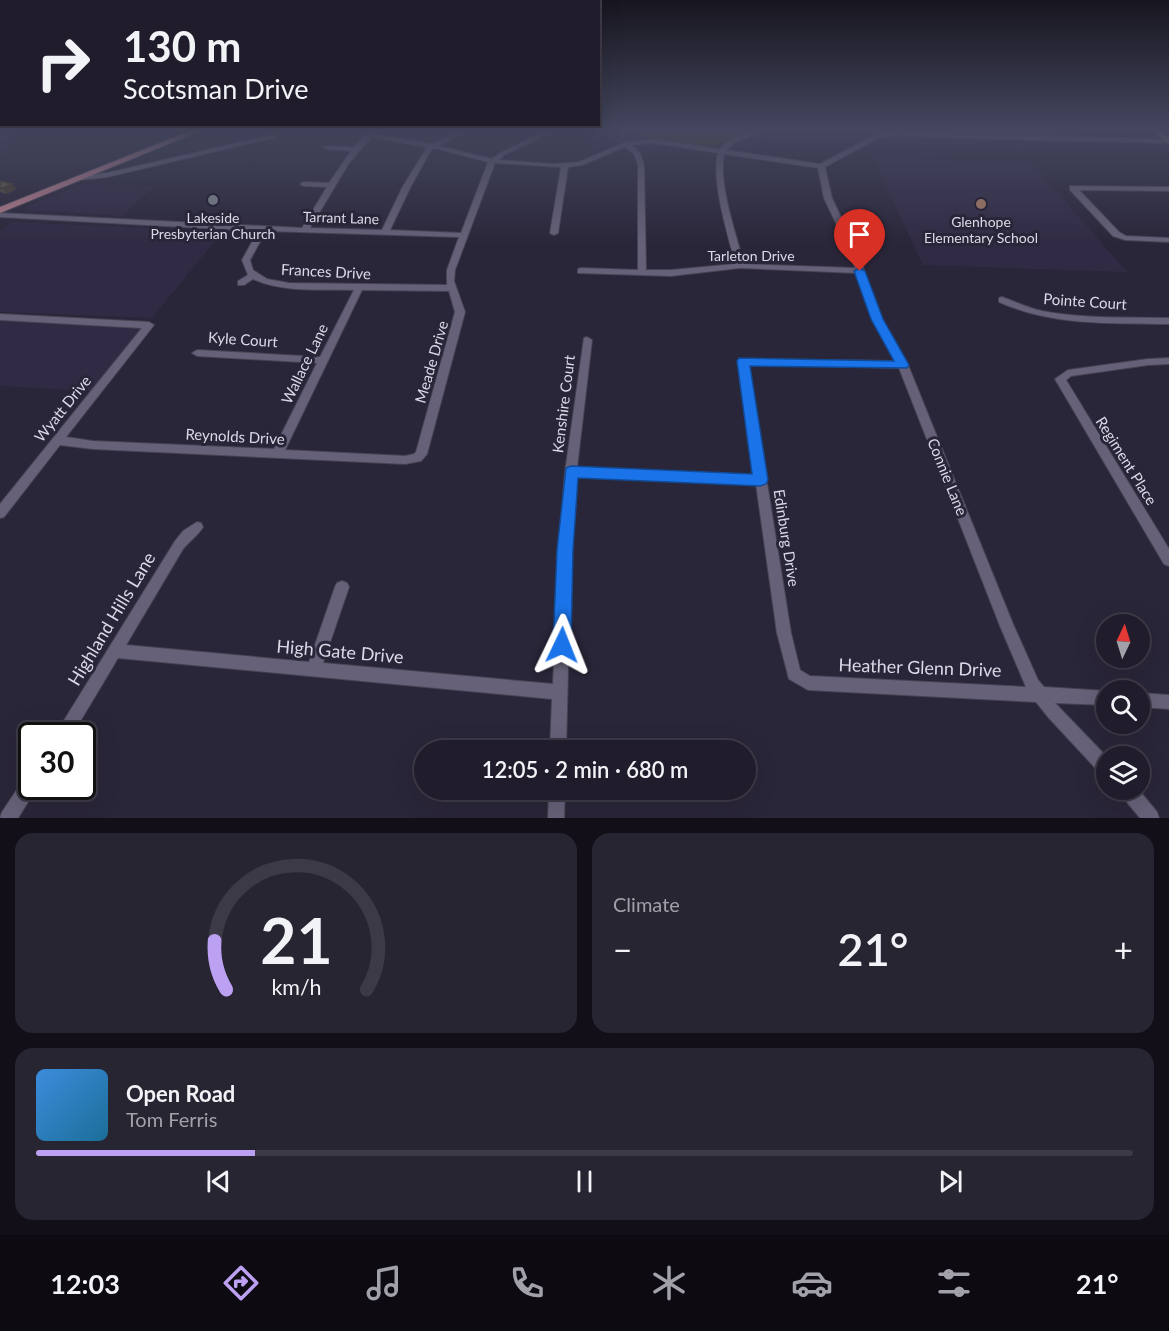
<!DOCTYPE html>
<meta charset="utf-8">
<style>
body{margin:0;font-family:Lato,sans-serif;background:#282533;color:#f1f3f6;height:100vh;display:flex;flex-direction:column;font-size:22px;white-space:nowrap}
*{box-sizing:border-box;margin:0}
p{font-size:20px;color:#a2a1a9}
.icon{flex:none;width:33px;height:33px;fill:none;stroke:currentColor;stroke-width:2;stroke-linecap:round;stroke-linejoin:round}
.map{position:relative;height:818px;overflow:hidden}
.sheet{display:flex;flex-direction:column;gap:15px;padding:15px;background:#120f18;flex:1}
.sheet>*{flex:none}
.top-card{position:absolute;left:0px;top:0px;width:600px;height:126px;box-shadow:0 6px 24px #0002,0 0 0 2px #3d3a47;background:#201c2b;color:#f1f3f6;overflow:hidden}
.needle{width:39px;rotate:4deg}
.buttons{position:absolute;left:1096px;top:614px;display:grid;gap:12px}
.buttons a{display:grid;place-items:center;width:54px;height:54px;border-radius:50%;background:#201c2b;box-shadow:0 6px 24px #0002,0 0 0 2px #3d3a47;font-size:30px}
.speed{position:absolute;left:18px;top:722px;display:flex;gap:12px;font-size:30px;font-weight:700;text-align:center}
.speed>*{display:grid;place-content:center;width:78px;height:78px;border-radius:50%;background:#201c2b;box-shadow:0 6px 24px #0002,0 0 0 2px #3d3a47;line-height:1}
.speed .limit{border:3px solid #111;border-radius:9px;background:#fff;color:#111}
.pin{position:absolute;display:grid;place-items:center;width:51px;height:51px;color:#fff;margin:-62px -26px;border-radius:50% 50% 50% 0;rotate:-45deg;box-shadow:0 0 6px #0007}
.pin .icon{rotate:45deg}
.me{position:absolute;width:66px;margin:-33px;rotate:2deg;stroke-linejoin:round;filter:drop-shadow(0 0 4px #0008)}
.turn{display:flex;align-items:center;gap:21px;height:126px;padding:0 24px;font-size:27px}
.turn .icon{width:78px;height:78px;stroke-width:2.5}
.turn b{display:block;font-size:42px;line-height:51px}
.big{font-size:45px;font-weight:600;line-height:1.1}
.sheet .card{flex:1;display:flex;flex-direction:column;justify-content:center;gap:9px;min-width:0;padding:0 21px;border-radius:18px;background:#282533}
.sheet .dial{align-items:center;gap:0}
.dial svg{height:156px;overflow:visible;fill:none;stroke:#3d3a47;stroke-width:7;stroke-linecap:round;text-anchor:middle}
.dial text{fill:#f1f3f6;stroke:none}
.song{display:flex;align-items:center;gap:18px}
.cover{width:72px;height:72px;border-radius:9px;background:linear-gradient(135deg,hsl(210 70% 55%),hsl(200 70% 35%))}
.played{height:6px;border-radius:3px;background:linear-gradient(90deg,#bca0f2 20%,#3d3a47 20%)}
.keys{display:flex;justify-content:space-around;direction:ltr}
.heat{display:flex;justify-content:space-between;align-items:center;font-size:33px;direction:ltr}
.sheet .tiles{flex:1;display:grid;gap:15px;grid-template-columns:1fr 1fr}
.card:last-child{grid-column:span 2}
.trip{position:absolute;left:414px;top:740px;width:342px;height:60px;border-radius:30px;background:#201c2b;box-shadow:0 6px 24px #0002,0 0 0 2px #3d3a47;font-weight:600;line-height:60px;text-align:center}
.dock{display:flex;height:96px;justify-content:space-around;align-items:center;background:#0d0b11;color:#a2a1a9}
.dock .icon{width:42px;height:42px}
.dock .current{color:#bca0f2}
.dock b{font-size:27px;color:#f1f3f6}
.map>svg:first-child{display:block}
.built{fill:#312a44}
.green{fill:#414911}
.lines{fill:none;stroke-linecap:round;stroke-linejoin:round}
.minor-casing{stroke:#474354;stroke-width:2}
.major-casing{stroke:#474354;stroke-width:2}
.minor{fill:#666178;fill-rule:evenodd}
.major{fill:#bb808e;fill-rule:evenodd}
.wall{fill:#564a39}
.shaded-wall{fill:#463c2e}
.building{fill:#645642;stroke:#463c2e;stroke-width:1.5}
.route{fill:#1a73e8;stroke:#114b97;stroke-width:1.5}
.worship-dot{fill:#6b7280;stroke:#2a2639;stroke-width:2}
.education-dot{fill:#8d6e63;stroke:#2a2639;stroke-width:2}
.labels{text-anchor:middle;stroke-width:6;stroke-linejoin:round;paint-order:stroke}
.far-poi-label{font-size:14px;fill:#dcd9e7;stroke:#2a2639}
.far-street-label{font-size:14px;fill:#dcd9e7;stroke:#2a2639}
.street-label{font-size:15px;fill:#dcd9e7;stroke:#2a2639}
.near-street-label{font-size:18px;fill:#dcd9e7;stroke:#2a2639}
</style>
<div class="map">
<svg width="1169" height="818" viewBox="0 0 1169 818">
<rect width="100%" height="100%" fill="#2a2639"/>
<!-- built -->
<g class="built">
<polygon points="872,157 1032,163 1127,272 923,265"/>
<polygon points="84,184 154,187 122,216 28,210 25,207"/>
<polygon points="12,222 146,228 223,231 152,318 0,312 0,231"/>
<polygon points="0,321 144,327 92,391 0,386"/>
</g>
<!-- green -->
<polygon class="green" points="635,131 748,131 714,146 646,138"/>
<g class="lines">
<defs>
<g id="minor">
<path d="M 373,131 L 375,132 L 375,134 L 432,144 L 458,131 L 466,131 L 439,146 L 492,159 L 500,153 L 546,131 L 554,131 L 504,155 L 499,160 L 554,164 L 579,162 L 624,143 L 653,139 L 720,149 C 729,138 746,131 760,131 L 734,143 L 726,150 L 820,164 L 874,135 L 899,131 L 953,134 L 1169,139 L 1169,143 L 953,138 L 900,135 L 878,138 L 825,167 L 832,198 L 857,251 L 882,319 L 908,365 L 1013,624 L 1038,680 L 1044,687 L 1107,691 L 1107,705 L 1055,703 L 1107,757 L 1107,776 L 1101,774 L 1048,717 L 1036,702 L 808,690 L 789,679 L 777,633 L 756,484 L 576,477 L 571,550 L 566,750 L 550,750 L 552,699 L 118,658 L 72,735 L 55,735 L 175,541 L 183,531 L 197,522 L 201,523 L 203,527 C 199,534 189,542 183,549 L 126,645 L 309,662 L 335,587 L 337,583 L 342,581 L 347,583 L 349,587 L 323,663 L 553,684 L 559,550 L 565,472 L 584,338 L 587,337 L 592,340 L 577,468 L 754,475 L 738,361 L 740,359 L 896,361 L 872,319 L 857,273 L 740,268 L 671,276 L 578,273 L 578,269 L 581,268 L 638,270 L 638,165 L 634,154 L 625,147 L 582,165 L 568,167 L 558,233 L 554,235 L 550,233 L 561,167 L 495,163 L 455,270 L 454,281 L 465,312 L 427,454 L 421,461 L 405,464 L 93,449 L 60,445 L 4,517 L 0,518 L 0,504 L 142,328 L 0,320 L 0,314 L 149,322 L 154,325 L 66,437 L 93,441 L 274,449 L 317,363 L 197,356 L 192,353 L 197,350 L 320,357 L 354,290 C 321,289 283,293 253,279 L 244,285 L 238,285 L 238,281 L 248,275 L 242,260 L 258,231 L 0,217 L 0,213 L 302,228 L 327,187 L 304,186 L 300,184 L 304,182 L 329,183 L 351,151 L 326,149 L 323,147 L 324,146 L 354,147 L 367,134 ZM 371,137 L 427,147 L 402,188 L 382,230 L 310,228 L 349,163 ZM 653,143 L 718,153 C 711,183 728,233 735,264 L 671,270 L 646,270 L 644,165 L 640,153 L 632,145 ZM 434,148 L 488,162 L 461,233 L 390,230 L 410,188 L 431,150 ZM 724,154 L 818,168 L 824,198 L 849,251 L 855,268 L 744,264 C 736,234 718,183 724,154 ZM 266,231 L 459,237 L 447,270 L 447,285 L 289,283 L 267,279 L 253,270 L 250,260 ZM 362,290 L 449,291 L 455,312 L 416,452 L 414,454 L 405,456 L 285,450 ZM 748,364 L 899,368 L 1000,626 L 1026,687 L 810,676 L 800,670 L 791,633 Z"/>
<polygon points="275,134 277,135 277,137 107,177 79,180 76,178 79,176 107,173"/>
<polygon points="1070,186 1169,187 1169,191 1079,190 1119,232 1126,236 1169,238 1169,242 1125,240 1113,236 1070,190"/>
<path d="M 1002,297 C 1016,302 1028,308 1042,311 C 1084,319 1127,317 1169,318 L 1169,324 C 1111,323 1053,326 999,302 L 999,298 Z"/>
<polygon points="1169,358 1169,364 1148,365 1071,376 1066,380 1169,549 1169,566 1164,564 1055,379 1068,370 1148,359"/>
<polygon points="1140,693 1169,695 1169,709 1140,707"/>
<polygon points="32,774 32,786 38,786 18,818 0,818 2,812 26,776"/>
<polygon points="549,789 565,789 564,818 548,818"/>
<polygon points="1119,789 1138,789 1157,812 1159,818 1140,818 1121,795"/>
</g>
<g id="major">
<polygon points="190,131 200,131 0,213 0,207"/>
<polygon points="1152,131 1160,131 1169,138 1169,144"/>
</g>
</defs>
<!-- minor casing -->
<use href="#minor" class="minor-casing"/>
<!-- major casing -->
<use href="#major" class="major-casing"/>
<!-- minor -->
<use href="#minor" class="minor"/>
<!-- major -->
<use href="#major" class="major"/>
</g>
<!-- wall -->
<polygon class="wall" points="0,181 16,189 7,194 0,192"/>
<!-- shaded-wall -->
<polygon class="shaded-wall" points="12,184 16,189 7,194 3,188"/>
<!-- building -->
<polygon class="building" points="0,181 12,184 3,188 0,188"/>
<!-- sky -->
<linearGradient id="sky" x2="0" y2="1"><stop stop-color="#17151f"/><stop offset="0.53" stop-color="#44475f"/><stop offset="1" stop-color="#44475f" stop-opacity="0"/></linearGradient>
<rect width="1169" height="245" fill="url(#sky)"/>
<!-- route -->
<polygon class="route" points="860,268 865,271 883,319 909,365 907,368 750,366 768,480 766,484 760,486 578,478 573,550 571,645 568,651 562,654 555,651 553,645 557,550 566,468 571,466 752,474 737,361 739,358 894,361 871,319 854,271"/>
<!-- markers -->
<circle class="worship-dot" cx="213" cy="200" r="6"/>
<circle class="education-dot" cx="981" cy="204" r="6"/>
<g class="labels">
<!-- far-poi labels -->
<g class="far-poi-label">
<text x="213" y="223">Lakeside<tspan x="213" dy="16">Presbyterian Church</tspan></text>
<text x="981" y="227">Glenhope<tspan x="981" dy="16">Elementary School</tspan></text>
</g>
<!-- far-street labels -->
<g class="far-street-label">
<text transform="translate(341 218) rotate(2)" y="5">Tarrant Lane</text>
<text x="751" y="261">Tarleton Drive</text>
</g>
<!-- street labels -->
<g class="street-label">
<text transform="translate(326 272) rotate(3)" y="5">Frances Drive</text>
<text transform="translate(1085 302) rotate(4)" y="5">Pointe Court</text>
<text transform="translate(243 340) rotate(4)" y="5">Kyle Court</text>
<text transform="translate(432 362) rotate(-74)" y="5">Meade Drive</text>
<text transform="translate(305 364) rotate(-64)" y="5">Wallace Lane</text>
<text transform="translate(564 404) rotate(-83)" y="5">Kenshire Court</text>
<text transform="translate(63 409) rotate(-51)" y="5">Wyatt Drive</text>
<text transform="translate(235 437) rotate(3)" y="5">Reynolds Drive</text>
<text transform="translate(1126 461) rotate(58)" y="5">Regiment Place</text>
<text transform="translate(947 477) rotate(68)" y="5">Connie Lane</text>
<text transform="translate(786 538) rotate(81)" y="5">Edinburg Drive</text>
</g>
<!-- near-street labels -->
<g class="near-street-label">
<text transform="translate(112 619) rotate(-59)" y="6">Highland Hills Lane</text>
<text transform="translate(340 652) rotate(5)" y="6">High Gate Drive</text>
<text transform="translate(920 668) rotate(2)" y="6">Heather Glenn Drive</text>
</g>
</g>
</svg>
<div class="buttons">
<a><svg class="needle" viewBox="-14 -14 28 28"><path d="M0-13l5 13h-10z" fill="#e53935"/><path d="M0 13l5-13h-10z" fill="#a2a1a9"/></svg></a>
<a><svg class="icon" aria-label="search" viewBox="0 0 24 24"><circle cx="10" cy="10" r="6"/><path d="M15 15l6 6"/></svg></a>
<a><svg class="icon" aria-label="layers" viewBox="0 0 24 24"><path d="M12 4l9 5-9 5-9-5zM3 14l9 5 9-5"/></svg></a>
</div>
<div class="speed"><div class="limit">30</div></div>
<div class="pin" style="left:860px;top:271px;background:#d93025"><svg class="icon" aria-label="arrive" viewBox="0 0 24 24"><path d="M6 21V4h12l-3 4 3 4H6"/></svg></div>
<svg class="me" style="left:562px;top:645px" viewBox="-20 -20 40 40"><path d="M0-17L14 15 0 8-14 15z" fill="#1a73e8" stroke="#fff" stroke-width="4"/></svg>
<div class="trip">12:05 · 2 min · 680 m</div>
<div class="top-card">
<div class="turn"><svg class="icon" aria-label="right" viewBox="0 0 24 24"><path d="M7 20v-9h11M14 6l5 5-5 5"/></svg><div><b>130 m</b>Scotsman Drive</div></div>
</div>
</div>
<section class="sheet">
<div class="tiles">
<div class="card dial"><svg viewBox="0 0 100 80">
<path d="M14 69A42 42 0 1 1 86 69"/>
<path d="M14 69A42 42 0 0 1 8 44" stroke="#bca0f2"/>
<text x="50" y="56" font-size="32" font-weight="700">21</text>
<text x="50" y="72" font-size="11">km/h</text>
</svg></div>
<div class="card"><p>Climate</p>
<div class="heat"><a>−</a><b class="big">21°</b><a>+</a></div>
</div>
<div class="card">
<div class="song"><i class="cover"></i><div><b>Open Road</b><p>Tom Ferris</p></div></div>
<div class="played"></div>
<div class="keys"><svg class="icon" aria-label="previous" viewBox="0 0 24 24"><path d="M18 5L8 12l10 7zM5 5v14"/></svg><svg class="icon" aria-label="pause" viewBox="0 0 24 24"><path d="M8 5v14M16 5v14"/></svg><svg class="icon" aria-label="next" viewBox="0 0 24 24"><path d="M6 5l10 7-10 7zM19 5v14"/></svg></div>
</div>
</div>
</section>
<nav class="dock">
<b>12:03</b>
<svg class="icon current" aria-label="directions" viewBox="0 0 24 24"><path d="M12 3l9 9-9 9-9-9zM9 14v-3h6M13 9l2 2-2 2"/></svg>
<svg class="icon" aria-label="music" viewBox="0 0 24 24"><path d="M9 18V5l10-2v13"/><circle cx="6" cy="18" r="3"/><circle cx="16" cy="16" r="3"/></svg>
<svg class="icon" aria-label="phone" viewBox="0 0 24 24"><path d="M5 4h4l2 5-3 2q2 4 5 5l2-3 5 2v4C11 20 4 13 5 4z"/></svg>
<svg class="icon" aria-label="climate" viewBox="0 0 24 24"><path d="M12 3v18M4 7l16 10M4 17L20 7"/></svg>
<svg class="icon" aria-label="car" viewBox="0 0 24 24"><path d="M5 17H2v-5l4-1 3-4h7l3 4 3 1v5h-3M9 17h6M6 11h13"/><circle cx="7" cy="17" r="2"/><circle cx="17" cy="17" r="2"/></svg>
<svg class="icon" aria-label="filters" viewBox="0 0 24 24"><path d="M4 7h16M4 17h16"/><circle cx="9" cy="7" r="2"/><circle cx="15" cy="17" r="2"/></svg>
<b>21°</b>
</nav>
